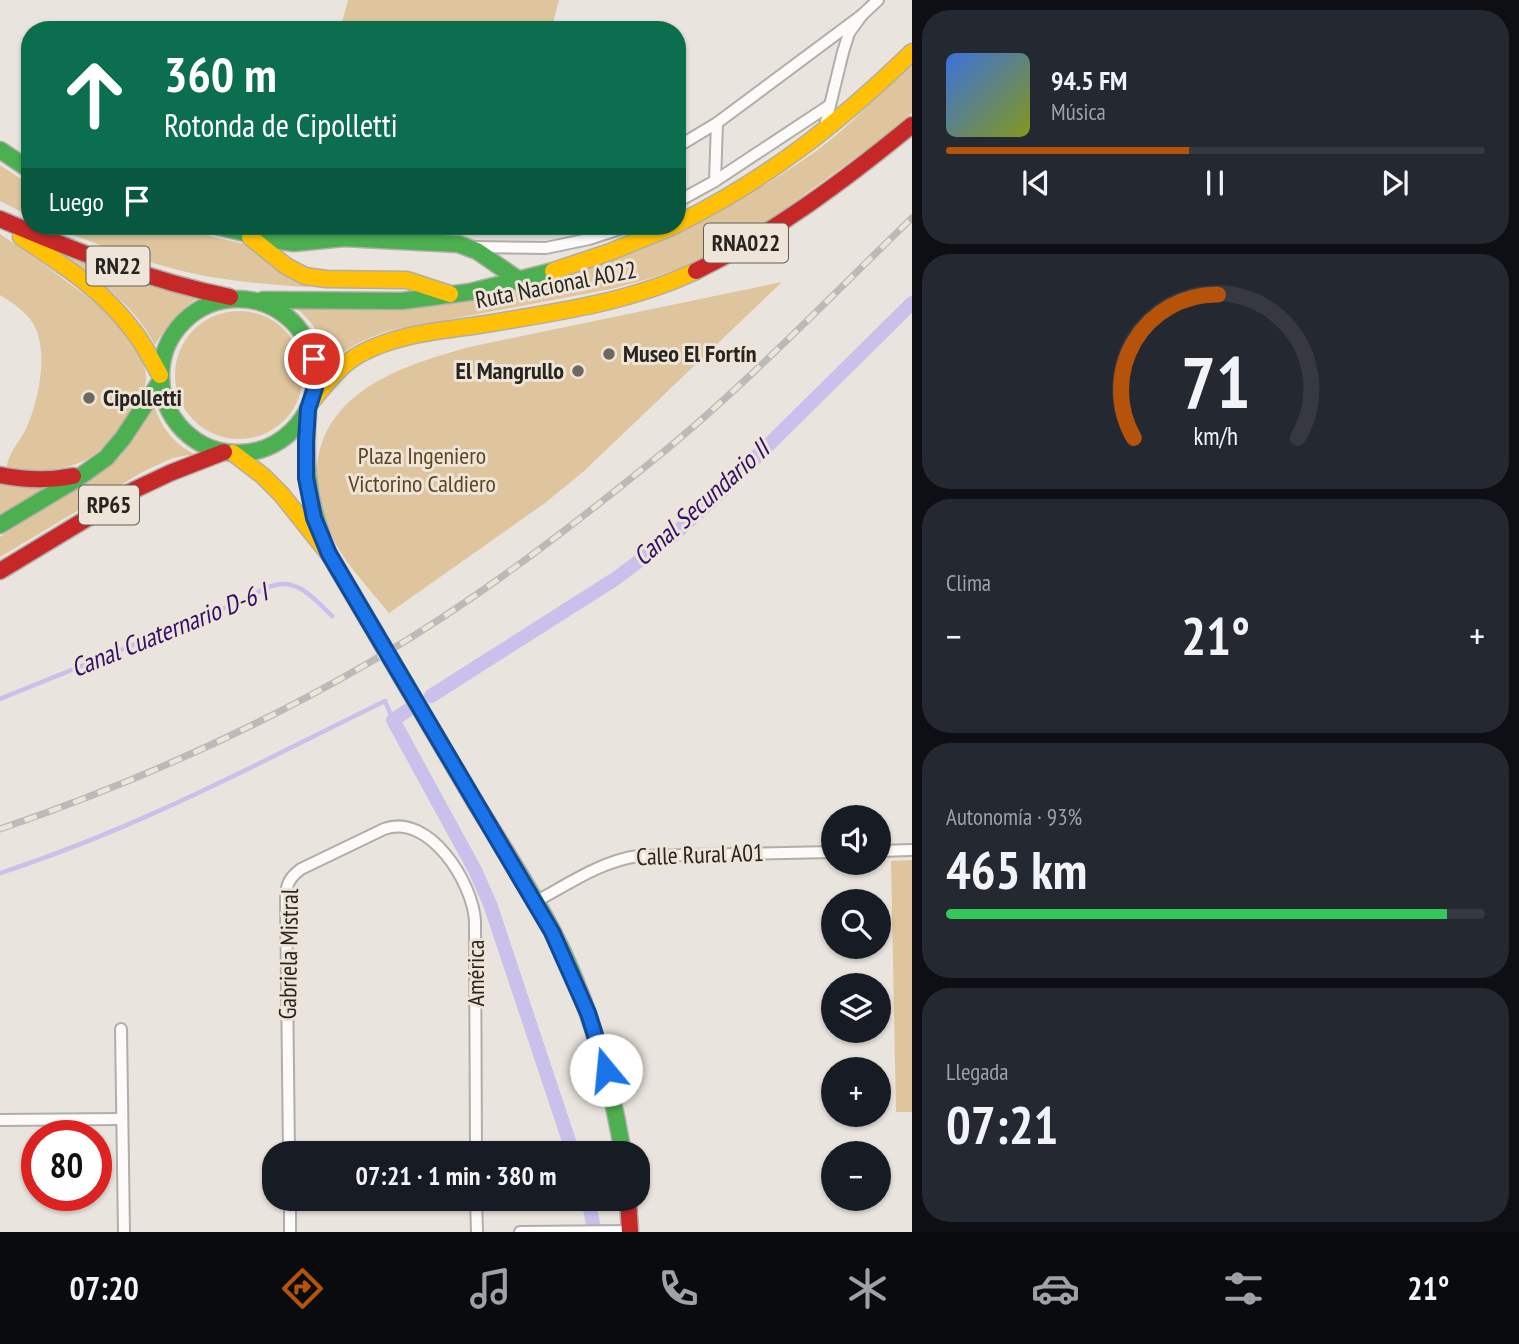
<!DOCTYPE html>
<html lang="es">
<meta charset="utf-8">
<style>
body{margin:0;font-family:"PT Sans Narrow",sans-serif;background:#242831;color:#f1f3f6;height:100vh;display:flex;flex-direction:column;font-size:26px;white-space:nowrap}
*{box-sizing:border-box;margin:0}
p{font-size:23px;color:#9ea1a6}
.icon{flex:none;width:38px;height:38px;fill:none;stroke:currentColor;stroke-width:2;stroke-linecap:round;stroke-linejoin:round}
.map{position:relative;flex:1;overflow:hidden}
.panel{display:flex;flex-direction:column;gap:10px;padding:10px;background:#0d0f14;width:607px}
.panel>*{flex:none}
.hud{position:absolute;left:21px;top:21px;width:665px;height:214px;border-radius:28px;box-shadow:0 2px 5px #0004;background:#0b6e4f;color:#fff;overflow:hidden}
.controls{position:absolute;left:821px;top:805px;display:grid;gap:14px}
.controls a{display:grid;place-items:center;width:70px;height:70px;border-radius:50%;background:#171b24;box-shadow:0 2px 5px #0004;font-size:35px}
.speed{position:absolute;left:21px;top:1120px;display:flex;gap:14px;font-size:35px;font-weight:700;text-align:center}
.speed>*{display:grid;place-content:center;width:91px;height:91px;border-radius:50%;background:#171b24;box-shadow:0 2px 5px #0004;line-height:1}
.speed .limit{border:10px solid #d22;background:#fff;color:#111}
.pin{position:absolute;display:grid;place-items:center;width:60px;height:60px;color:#fff;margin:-30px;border:4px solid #fff;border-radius:50%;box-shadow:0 2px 7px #0007}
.me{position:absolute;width:77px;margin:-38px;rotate:343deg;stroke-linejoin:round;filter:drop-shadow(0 0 5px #0008)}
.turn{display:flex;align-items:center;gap:24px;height:147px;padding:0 28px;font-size:32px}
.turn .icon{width:91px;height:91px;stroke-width:2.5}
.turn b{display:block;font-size:49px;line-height:60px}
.then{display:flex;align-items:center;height:66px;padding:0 28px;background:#0003;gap:14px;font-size:26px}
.big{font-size:52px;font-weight:800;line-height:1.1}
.panel .widget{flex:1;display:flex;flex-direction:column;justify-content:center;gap:10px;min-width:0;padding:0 24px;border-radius:28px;background:#242831}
.panel .dial{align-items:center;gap:0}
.dial svg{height:182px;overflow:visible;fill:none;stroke:#363941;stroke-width:7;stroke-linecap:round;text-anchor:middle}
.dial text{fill:#f1f3f6;stroke:none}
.song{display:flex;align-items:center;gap:21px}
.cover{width:84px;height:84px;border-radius:10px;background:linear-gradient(135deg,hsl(220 70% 55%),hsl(70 70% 35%))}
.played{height:7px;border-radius:4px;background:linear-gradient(90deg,#b45309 45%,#363941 45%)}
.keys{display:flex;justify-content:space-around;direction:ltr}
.heat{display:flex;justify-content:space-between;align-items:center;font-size:38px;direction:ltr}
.charge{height:10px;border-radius:5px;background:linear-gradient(90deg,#34c759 93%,#363941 0)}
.trip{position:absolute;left:262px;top:1141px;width:388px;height:70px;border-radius:28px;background:#171b24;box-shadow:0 2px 5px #0004;font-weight:800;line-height:70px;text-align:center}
.dock{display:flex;height:112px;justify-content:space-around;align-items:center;background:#090b0e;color:#9ea1a6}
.dock .icon{width:49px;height:49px}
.dock .current{color:#b45309}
.dock b{font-size:32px;color:#f1f3f6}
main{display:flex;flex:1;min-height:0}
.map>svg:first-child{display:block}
.green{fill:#dec59d}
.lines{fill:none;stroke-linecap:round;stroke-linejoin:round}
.stream{stroke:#c9c1ec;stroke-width:4.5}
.canal{stroke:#c9c1ec;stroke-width:14}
.street-casing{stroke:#b1ada8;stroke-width:14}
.fast-casing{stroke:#b1ada8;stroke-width:19}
.slow-casing{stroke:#b1ada8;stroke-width:19}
.jam-casing{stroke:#b1ada8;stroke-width:19}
.street{stroke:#fcfbfa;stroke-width:10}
.fast{stroke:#4caf50;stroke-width:16}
.slow{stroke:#ffc107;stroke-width:16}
.jam{stroke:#c62828;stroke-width:16}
.rail-casing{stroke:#bbbab8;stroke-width:7}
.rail{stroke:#eee5d8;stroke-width:4.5;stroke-dasharray:13;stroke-linecap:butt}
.route-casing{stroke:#114b97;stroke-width:18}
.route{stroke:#1a73e8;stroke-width:12}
.poi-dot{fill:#6c6862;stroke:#eee5d8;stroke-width:2.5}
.labels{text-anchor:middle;stroke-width:6;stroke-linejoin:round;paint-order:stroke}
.shield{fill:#eee5d8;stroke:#635f57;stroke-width:2}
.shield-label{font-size:23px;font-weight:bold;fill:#282520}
.street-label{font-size:24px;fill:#282520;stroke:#eee5d8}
.poi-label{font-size:24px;font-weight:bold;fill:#282520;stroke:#eee5d8;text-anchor:start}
.park-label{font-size:24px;fill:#5a4422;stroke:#eee5d8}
.water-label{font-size:26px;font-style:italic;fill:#310f6d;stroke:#eee5d8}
</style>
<main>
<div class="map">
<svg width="912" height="1232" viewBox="0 0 912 1232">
<rect width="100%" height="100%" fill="#e9e4dd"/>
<!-- green -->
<g class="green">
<polygon points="348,0 559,0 551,30 340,30"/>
<path d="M 912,61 L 912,113 L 873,145 L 768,221 L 693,264 L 652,278 L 611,289 L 388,331 C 365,339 345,347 328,366 C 324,338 316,325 295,307 L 468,301 L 765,185 C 787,171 809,157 829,141 C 859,117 885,88 912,61 Z"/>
<polygon points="0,165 30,185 30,216 0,201"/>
<path d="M 52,226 L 167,226 L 253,246 L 309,287 C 260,284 211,280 164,266 C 126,256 89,241 52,226 Z"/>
<path d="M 0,234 C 24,250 47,266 70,284 C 86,295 102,307 116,321 C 123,329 128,339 134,347 C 140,357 146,365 146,377 C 146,396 130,413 119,428 C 90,471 58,471 11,470 L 7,467 C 7,455 20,441 26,429 C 39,400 51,346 30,319 C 22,309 11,302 0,295 Z"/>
<path d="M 63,256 L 198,298 C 179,309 166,326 155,345 C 134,305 99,280 63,256 Z"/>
<path d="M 782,282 L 584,471 L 545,503 L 389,613 C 366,585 341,559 326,526 C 319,509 316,487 317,468 C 323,389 409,363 474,346 Z"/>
<circle cx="239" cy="375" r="64"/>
<path d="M 153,403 C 161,427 172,442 194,454 L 173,458 L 144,471 L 0,557 L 0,537 L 109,467 L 119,458 L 135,437 Z"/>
<polygon points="0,483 50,485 0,515"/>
<polygon points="912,860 912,1112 896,1112 891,861"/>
</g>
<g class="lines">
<!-- stream -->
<g class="stream">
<path d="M 0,699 L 247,599 C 255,594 263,588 272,586 C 298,577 315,600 332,616"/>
<path d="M 0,873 C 134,830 259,763 385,701 L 393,720"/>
</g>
<!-- canal -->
<g class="canal">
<polyline points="431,696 615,579 670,538 721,492 912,303"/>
<polyline points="411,708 393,720 475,870 490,904 573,1153"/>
<polyline points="588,1199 593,1224"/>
</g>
<defs>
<g id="street">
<polyline points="824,130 843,52 849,33 862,15 878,0"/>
<polyline points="677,147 717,123 862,15"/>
<polyline points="715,181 717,123"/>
<polyline points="677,202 715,181 830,105"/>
<polyline points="473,247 546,248 589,239 629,226"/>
<polyline points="878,851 912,850"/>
<path d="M 535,902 C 567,885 601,861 638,856 L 833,852"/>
<polyline points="121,1029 124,1232"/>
<polyline points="0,1120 122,1119"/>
<path d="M 289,1153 L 286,898 C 286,884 290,877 301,869 L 384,829 C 429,812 473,883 475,921 L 476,1153"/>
<polyline points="290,1199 290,1232"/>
<polyline points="476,1199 477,1232"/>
<polyline points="520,1232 630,1231"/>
</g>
<g id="fast">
<polyline points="0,150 30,170"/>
<polyline points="216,226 274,240 294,243 344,238 458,244 477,251 519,280"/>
<circle cx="238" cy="376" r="77"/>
<polyline points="263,300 402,301 470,292 553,271"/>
<path d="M 308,412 C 305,454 306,493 321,533"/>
<polyline points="0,525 75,480 106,458 123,438 160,382"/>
<path d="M 475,802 C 501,844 528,886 552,930 C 588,999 610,1077 623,1153"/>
</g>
<g id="slow">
<path d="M 677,224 C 768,179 839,123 912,52"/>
<path d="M 21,237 C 61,264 102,289 131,328 C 143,342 151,359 160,375"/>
<polyline points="250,237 286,266 305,276 326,279 407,280 450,294"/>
<polyline points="553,271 610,252 674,226"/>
<path d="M 311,402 C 326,384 340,365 360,354 C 397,334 439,331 479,325 C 552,313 628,303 696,271"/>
<polyline points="233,453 263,476 281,494 329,554 475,802"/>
</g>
<g id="jam">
<path d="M 0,219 C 75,251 150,281 230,297"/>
<path d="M 696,271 C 774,233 845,180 912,125"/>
<path d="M 0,475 C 25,480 48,481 73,476"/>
<polyline points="0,571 134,490 170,473 224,452"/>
<polyline points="628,1199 630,1232"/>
</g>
</defs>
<!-- street casing -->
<use href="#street" class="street-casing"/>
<!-- fast casing -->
<use href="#fast" class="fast-casing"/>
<!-- slow casing -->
<use href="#slow" class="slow-casing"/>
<!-- jam casing -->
<use href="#jam" class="jam-casing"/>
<!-- street -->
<use href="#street" class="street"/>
<!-- fast -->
<use href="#fast" class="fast"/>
<!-- slow -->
<use href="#slow" class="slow"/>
<!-- jam -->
<use href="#jam" class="jam"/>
<defs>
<path id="rail" d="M 0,829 C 126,786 249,732 365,665 C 468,606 564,533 656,458 C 746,385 828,299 912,218"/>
</defs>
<!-- rail casing -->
<use href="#rail" class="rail-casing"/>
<!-- rail -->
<use href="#rail" class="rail"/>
</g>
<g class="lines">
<defs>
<polyline id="route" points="314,359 316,373 315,388 308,409 306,441 306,478 314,518 329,554 552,932 588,1013 606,1070"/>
</defs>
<!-- route casing -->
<use href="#route" class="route-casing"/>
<!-- route -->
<use href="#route" class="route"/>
</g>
<!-- markers -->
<g class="poi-dot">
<circle cx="609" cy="354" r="7"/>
<circle cx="578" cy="371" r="7"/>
<circle cx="89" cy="398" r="7"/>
</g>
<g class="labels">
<!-- shield labels -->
<g class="shield">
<rect x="704" y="223.5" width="84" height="39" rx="5"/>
<rect x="86.5" y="246.5" width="63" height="39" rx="5"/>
<rect x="79" y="485.5" width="60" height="39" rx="5"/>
</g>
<g class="shield-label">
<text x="746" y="251">RNA022</text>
<text x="118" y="274">RN22</text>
<text x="109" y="513">RP65</text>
</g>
<!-- street labels -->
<g class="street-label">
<text transform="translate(556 285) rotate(-11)" y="8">Ruta Nacional A022</text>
<text transform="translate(700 855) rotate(-2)" y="8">Calle Rural A01</text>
<text transform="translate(289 954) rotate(-89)" y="8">Gabriela Mistral</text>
<text transform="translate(476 973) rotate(-90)" y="8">América</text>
</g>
<!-- poi labels -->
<g class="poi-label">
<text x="623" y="362">Museo El Fortín</text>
<text x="564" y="379" text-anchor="end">El Mangrullo</text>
<text x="103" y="406">Cipolletti</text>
</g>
<!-- park labels -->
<g class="park-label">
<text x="422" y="464">Plaza Ingeniero<tspan x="422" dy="28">Victorino Caldiero</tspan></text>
</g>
<!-- water labels -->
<g class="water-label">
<text transform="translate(701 503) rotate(-42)" y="9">Canal Secundario II</text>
<text transform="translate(169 630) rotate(-22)" y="9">Canal Cuaternario D-6 I</text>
</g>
</g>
</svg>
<div class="controls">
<a><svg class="icon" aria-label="sound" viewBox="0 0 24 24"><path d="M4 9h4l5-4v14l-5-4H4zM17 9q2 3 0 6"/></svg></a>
<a><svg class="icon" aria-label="search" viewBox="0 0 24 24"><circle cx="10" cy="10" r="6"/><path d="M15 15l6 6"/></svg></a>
<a><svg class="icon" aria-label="layers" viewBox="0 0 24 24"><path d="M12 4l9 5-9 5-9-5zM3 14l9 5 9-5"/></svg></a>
<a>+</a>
<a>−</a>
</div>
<div class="speed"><div class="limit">80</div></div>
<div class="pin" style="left:314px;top:359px;background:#d93025"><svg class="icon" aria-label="arrive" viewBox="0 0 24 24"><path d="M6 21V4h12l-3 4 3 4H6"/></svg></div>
<svg class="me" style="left:606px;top:1070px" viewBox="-20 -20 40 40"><circle r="19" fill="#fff"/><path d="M0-13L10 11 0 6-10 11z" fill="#1a73e8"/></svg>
<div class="trip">07:21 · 1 min · 380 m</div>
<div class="hud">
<div class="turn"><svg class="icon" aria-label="ahead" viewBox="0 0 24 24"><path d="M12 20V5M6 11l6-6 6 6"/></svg><div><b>360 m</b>Rotonda de Cipolletti</div></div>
<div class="then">Luego<svg class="icon" aria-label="arrive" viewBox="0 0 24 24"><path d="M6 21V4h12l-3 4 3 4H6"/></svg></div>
</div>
</div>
<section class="panel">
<div class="widget">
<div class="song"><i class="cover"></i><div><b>94.5 FM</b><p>Música</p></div></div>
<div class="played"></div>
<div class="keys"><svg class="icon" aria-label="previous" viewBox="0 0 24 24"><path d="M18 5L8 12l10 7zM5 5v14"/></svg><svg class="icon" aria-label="pause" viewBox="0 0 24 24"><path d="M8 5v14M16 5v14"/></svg><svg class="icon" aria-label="next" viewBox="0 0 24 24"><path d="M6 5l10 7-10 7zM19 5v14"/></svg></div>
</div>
<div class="widget dial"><svg viewBox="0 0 100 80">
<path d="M14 69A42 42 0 1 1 86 69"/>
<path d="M14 69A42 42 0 0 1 51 6" stroke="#b45309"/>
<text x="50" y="56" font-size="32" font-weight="700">71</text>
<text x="50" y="72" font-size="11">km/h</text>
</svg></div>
<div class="widget"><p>Clima</p>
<div class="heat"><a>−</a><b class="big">21°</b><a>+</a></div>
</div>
<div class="widget"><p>Autonomía · 93%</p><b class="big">465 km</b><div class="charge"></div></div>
<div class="widget"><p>Llegada</p><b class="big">07:21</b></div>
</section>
</main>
<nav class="dock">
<b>07:20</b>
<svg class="icon current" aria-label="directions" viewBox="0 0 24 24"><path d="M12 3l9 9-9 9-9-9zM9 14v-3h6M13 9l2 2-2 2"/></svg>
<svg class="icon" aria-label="music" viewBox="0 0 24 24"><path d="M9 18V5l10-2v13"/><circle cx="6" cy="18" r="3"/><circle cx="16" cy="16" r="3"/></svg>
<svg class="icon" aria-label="phone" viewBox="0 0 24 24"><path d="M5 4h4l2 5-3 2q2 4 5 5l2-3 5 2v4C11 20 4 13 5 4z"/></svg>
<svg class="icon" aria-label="climate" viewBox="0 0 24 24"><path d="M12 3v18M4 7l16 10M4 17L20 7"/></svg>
<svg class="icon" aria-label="car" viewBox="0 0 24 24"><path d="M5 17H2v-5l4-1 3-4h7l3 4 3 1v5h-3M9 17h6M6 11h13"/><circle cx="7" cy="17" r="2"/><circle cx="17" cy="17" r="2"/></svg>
<svg class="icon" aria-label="filters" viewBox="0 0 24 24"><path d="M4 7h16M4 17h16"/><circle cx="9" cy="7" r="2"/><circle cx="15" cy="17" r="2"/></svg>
<b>21°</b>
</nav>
